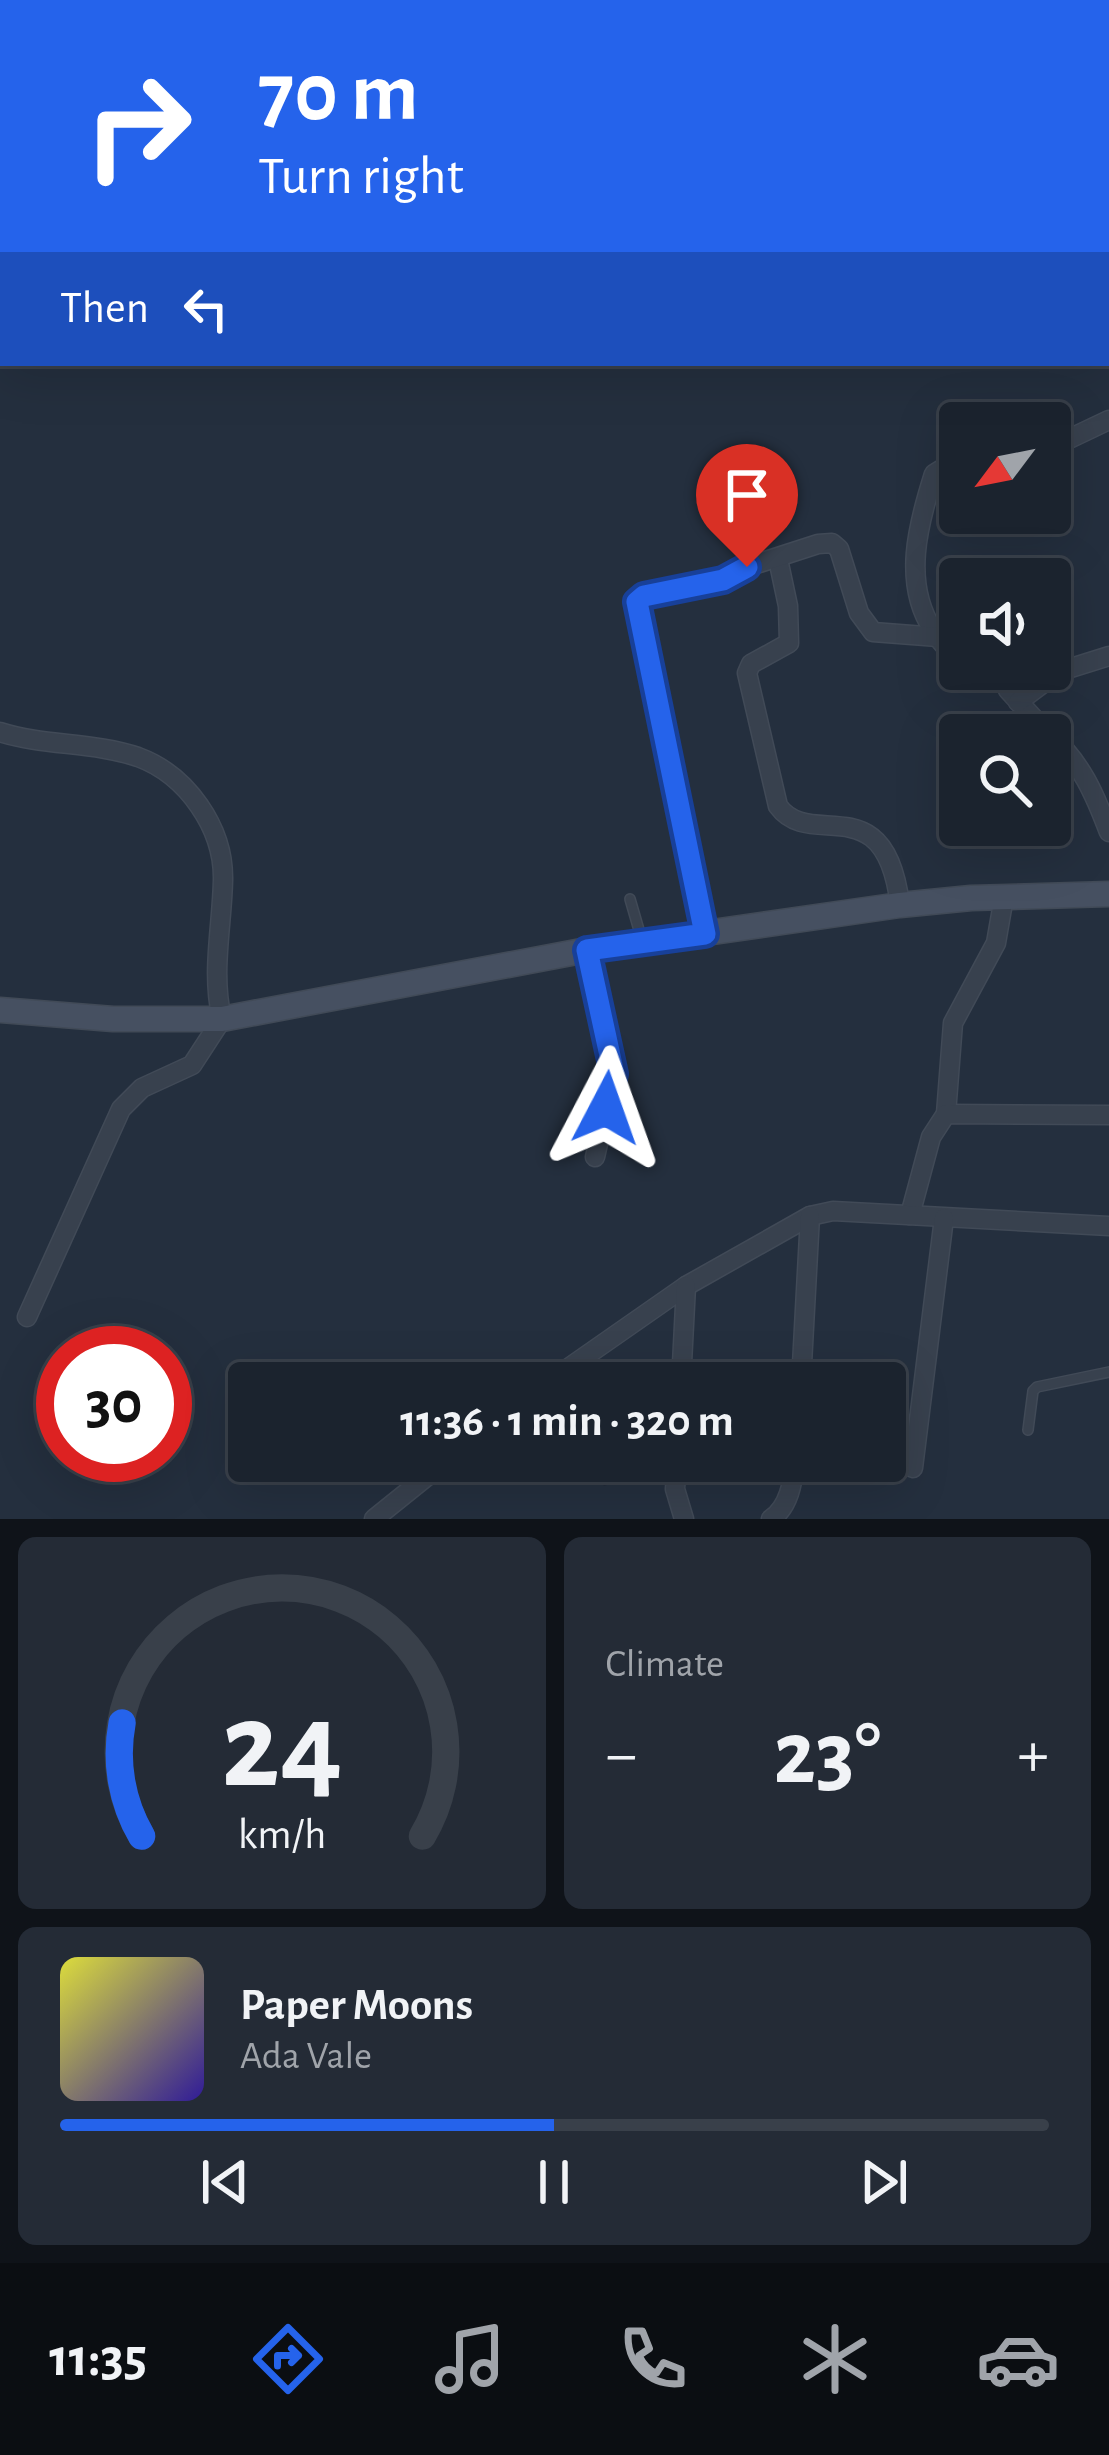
<!DOCTYPE html>
<meta charset="utf-8">
<style>
body{margin:0;font-family:"Alegreya Sans",sans-serif;background:#242b36;color:#f1f3f6;height:100vh;display:flex;flex-direction:column;font-size:45px;white-space:nowrap}
*{box-sizing:border-box;margin:0}
p{font-size:39px;color:#a0a4aa}
.icon{flex:none;width:66px;height:66px;fill:none;stroke:currentColor;stroke-width:2;stroke-linecap:round;stroke-linejoin:round}
.map{position:relative;height:1519px;overflow:hidden}
.sheet{display:flex;flex-direction:column;gap:18px;padding:18px;background:#0f1319;flex:1}
.sheet>*{flex:none}
.top-card{position:absolute;left:0px;top:0px;width:1110px;height:366px;box-shadow:0 12px 48px #0002,0 0 0 3px #39404a;background:#2563eb;color:#fff;overflow:hidden}
.needle{width:78px;rotate:238deg}
.fabs{position:absolute;left:939px;top:402px;display:grid;gap:24px}
.fabs a{display:grid;place-items:center;width:132px;height:132px;border-radius:12px;background:#1b232e;box-shadow:0 12px 48px #0002,0 0 0 3px #39404a;font-size:60px}
.speed{position:absolute;left:36px;top:1326px;display:flex;gap:24px;font-size:60px;font-weight:700;text-align:center}
.speed>*{display:grid;place-content:center;width:156px;height:156px;border-radius:50%;background:#1b232e;box-shadow:0 12px 48px #0002,0 0 0 3px #39404a;line-height:1}
.speed .limit{border:18px solid #d22;background:#fff;color:#111}
.pin{position:absolute;display:grid;place-items:center;width:102px;height:102px;color:#fff;margin:-123px -51px;border-radius:50% 50% 50% 0;rotate:-45deg;box-shadow:0 0 12px #0007}
.pin .icon{rotate:45deg}
.me{position:absolute;width:132px;margin:-66px;rotate:4deg;stroke-linejoin:round;filter:drop-shadow(0 0 9px #0008)}
.turn{display:flex;align-items:center;gap:42px;height:252px;padding:0 60px;font-size:54px}
.turn .icon{width:156px;height:156px;stroke-width:2.5}
.turn b{display:block;font-size:84px;line-height:102px}
.then{display:flex;align-items:center;height:114px;padding:0 60px;background:#0003;gap:24px;font-size:45px}
.big{font-size:90px;font-weight:600;line-height:1.1}
.sheet .card{flex:1;display:flex;flex-direction:column;justify-content:center;gap:18px;min-width:0;padding:0 42px;border-radius:18px;background:#242b36}
.sheet .dial{align-items:center;gap:0}
.dial svg{height:312px;overflow:visible;fill:none;stroke:#39404a;stroke-width:7;stroke-linecap:round;text-anchor:middle}
.dial text{fill:#f1f3f6;stroke:none}
.song{display:flex;align-items:center;gap:36px}
.cover{width:144px;height:144px;border-radius:18px;background:linear-gradient(135deg,hsl(60 70% 55%),hsl(250 70% 35%))}
.played{height:12px;border-radius:6px;background:linear-gradient(90deg,#2563eb 50%,#39404a 50%)}
.keys{display:flex;justify-content:space-around;direction:ltr}
.heat{display:flex;justify-content:space-between;align-items:center;font-size:66px;direction:ltr}
.sheet .tiles{flex:1;display:grid;gap:18px;grid-template-columns:1fr 1fr}
.card:last-child{grid-column:span 2}
.trip{position:absolute;left:228px;top:1362px;width:678px;height:120px;border-radius:12px;background:#1b232e;box-shadow:0 12px 48px #0002,0 0 0 3px #39404a;font-weight:600;line-height:120px;text-align:center}
.menu{display:flex;height:192px;justify-content:space-around;align-items:center;background:#0b0e12;color:#a0a4aa}
.menu .icon{width:84px;height:84px}
.menu .on{color:#2563eb}
.menu b{font-size:54px;color:#f1f3f6}
.map>svg:first-child{display:block}
.building{fill:#364354;stroke:#1f2835;stroke-width:3}
.lines{fill:none;stroke-linecap:round;stroke-linejoin:round}
.lane-casing{stroke:#414a57;stroke-width:12}
.street-casing{stroke:#414a57;stroke-width:21}
.secondary-casing{stroke:#414a57;stroke-width:27}
.lane{stroke:#38414e;stroke-width:9}
.street{stroke:#38414e;stroke-width:18}
.secondary{stroke:#465061;stroke-width:24}
.route-casing{stroke:#184099;stroke-width:30}
.route{stroke:#2563eb;stroke-width:21}
</style>
<div class="map">
<svg width="1109" height="1519" viewBox="0 0 1109 1519">
<rect width="100%" height="100%" fill="#242f3e"/>
<!-- building -->
<polygon class="building" points="594,1461 650,1461 653,1474 605,1484 603,1470 595,1471"/>
<g class="lines">
<defs>
<g id="lane">
<polyline points="630,899 641,937"/>
<polyline points="1028,1430 1033,1391 1037,1387 1109,1372"/>
</g>
<g id="street">
<polyline points="800,0 800,3"/>
<polyline points="816,0 824,3"/>
<polyline points="686,3 687,0"/>
<polyline points="1107,126 1109,125"/>
<polyline points="1050,448 1109,420"/>
<path d="M 960,458 L 934,474 C 918,524 902,583 933,630 C 941,642 945,650 960,653"/>
<path d="M 778,559 L 788,606 L 789,643 L 751,664 L 747,673 L 778,806 C 811,852 885,783 900,905"/>
<polyline points="1001,669 1008,690 1049,735"/>
<polyline points="1018,702 1058,672 1109,656"/>
<path d="M 0,732 C 44,746 94,742 138,757 C 187,775 224,828 223,880 C 222,927 211,973 222,1019 L 192,1065 L 142,1088 L 121,1109 L 27,1317"/>
<path d="M 1050,735 C 1081,762 1095,795 1109,832"/>
<polyline points="705,934 637,602 644,596 723,581 747,567 818,544 832,543 839,549 859,613 873,632 938,637"/>
<polyline points="587,950 614,1074 595,1157"/>
<polyline points="946,1114 953,1023 996,943 1004,897"/>
<polyline points="910,1215 931,1137 946,1114 1109,1115"/>
<polyline points="547,1383 686,1286 810,1216 833,1211 1109,1226"/>
<polyline points="681,1383 686,1286"/>
<polyline points="801,1383 810,1216"/>
<polyline points="677,1461 675,1489 684,1519"/>
<polyline points="913,1468 944,1218"/>
<polyline points="374,1519 446,1461"/>
<path d="M 771,1519 C 789,1507 793,1482 795,1461"/>
</g>
<polyline id="secondary" points="0,1010 113,1019 222,1019 587,950 900,905 971,898 1109,894"/>
</defs>
<!-- lane casing -->
<use href="#lane" class="lane-casing"/>
<!-- street casing -->
<use href="#street" class="street-casing"/>
<!-- secondary casing -->
<use href="#secondary" class="secondary-casing"/>
<!-- lane -->
<use href="#lane" class="lane"/>
<!-- street -->
<use href="#street" class="street"/>
<!-- secondary -->
<use href="#secondary" class="secondary"/>
</g>
<g class="lines">
<defs>
<polyline id="route" points="606,1108 614,1074 587,950 705,934 637,602 644,596 723,580 747,567"/>
</defs>
<!-- route casing -->
<use href="#route" class="route-casing"/>
<!-- route -->
<use href="#route" class="route"/>
</g>
</svg>
<div class="fabs">
<a><svg class="needle" viewBox="-14 -14 28 28"><path d="M0-13l5 13h-10z" fill="#e53935"/><path d="M0 13l5-13h-10z" fill="#a0a4aa"/></svg></a>
<a><svg class="icon" aria-label="sound" viewBox="0 0 24 24"><path d="M4 9h4l5-4v14l-5-4H4zM17 9q2 3 0 6"/></svg></a>
<a><svg class="icon" aria-label="search" viewBox="0 0 24 24"><circle cx="10" cy="10" r="6"/><path d="M15 15l6 6"/></svg></a>
</div>
<div class="speed"><div class="limit">30</div></div>
<div class="pin" style="left:747px;top:567px;background:#d93025"><svg class="icon" aria-label="arrive" viewBox="0 0 24 24"><path d="M6 21V4h12l-3 4 3 4H6"/></svg></div>
<svg class="me" style="left:606px;top:1108px" viewBox="-20 -20 40 40"><path d="M0-17L14 15 0 8-14 15z" fill="#2563eb" stroke="#fff" stroke-width="4"/></svg>
<div class="trip">11:36 · 1 min · 320 m</div>
<div class="top-card">
<div class="turn"><svg class="icon" aria-label="right" viewBox="0 0 24 24"><path d="M7 20v-9h11M14 6l5 5-5 5"/></svg><div><b>70 m</b>Turn right</div></div>
<div class="then">Then<svg class="icon" aria-label="left" viewBox="0 0 24 24"><path d="M17 20v-9H6M10 6l-5 5 5 5"/></svg></div>
</div>
</div>
<section class="sheet">
<div class="tiles">
<div class="card dial"><svg viewBox="0 0 100 80">
<path d="M14 69A42 42 0 1 1 86 69"/>
<path d="M14 69A42 42 0 0 1 9 40" stroke="#2563eb"/>
<text x="50" y="56" font-size="32" font-weight="700">24</text>
<text x="50" y="72" font-size="11">km/h</text>
</svg></div>
<div class="card"><p>Climate</p>
<div class="heat"><a>−</a><b class="big">23°</b><a>+</a></div>
</div>
<div class="card">
<div class="song"><i class="cover"></i><div><b>Paper Moons</b><p>Ada Vale</p></div></div>
<div class="played"></div>
<div class="keys"><svg class="icon" aria-label="previous" viewBox="0 0 24 24"><path d="M18 5L8 12l10 7zM5 5v14"/></svg><svg class="icon" aria-label="pause" viewBox="0 0 24 24"><path d="M8 5v14M16 5v14"/></svg><svg class="icon" aria-label="next" viewBox="0 0 24 24"><path d="M6 5l10 7-10 7zM19 5v14"/></svg></div>
</div>
</div>
</section>
<nav class="menu">
<b>11:35</b>
<svg class="icon on" aria-label="directions" viewBox="0 0 24 24"><path d="M12 3l9 9-9 9-9-9zM9 14v-3h6M13 9l2 2-2 2"/></svg>
<svg class="icon" aria-label="music" viewBox="0 0 24 24"><path d="M9 18V5l10-2v13"/><circle cx="6" cy="18" r="3"/><circle cx="16" cy="16" r="3"/></svg>
<svg class="icon" aria-label="phone" viewBox="0 0 24 24"><path d="M5 4h4l2 5-3 2q2 4 5 5l2-3 5 2v4C11 20 4 13 5 4z"/></svg>
<svg class="icon" aria-label="climate" viewBox="0 0 24 24"><path d="M12 3v18M4 7l16 10M4 17L20 7"/></svg>
<svg class="icon" aria-label="car" viewBox="0 0 24 24"><path d="M5 17H2v-5l4-1 3-4h7l3 4 3 1v5h-3M9 17h6M6 11h13"/><circle cx="7" cy="17" r="2"/><circle cx="17" cy="17" r="2"/></svg>
</nav>
